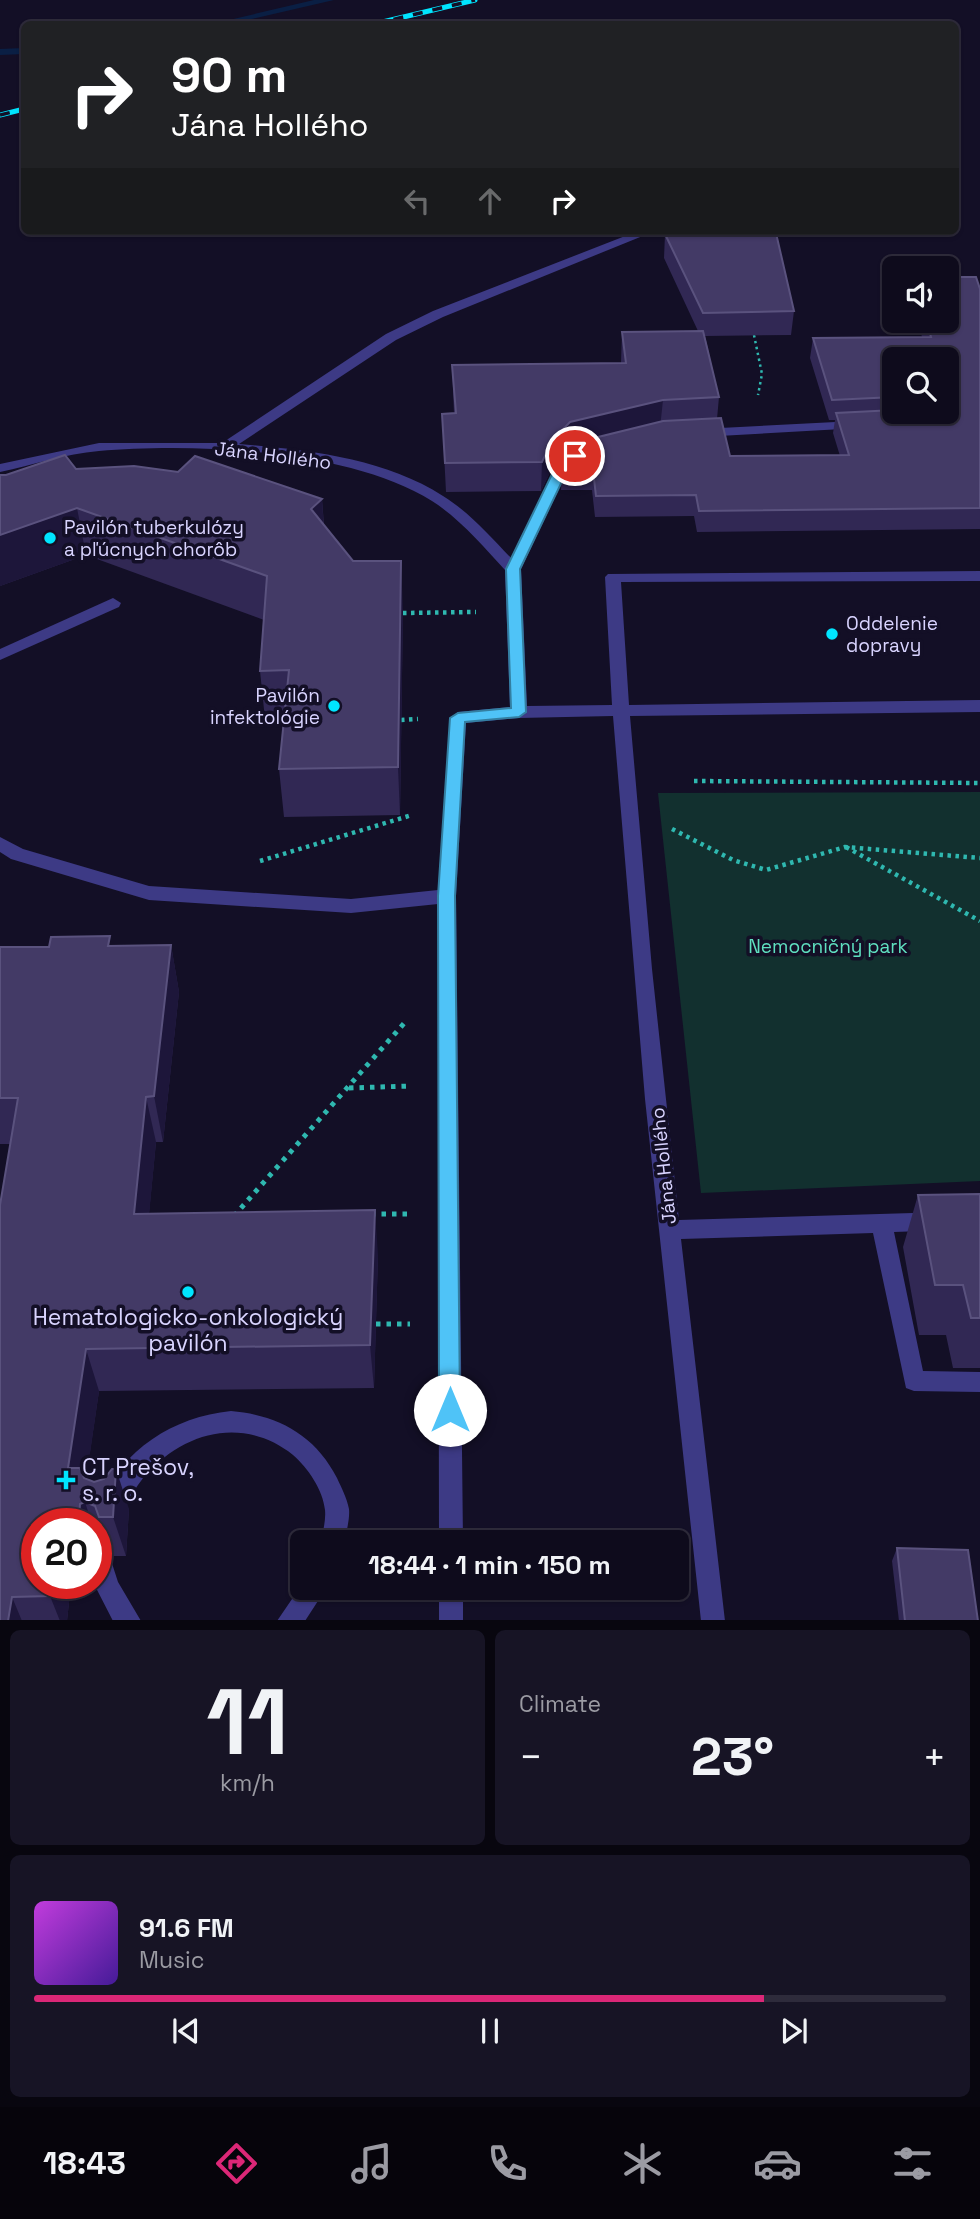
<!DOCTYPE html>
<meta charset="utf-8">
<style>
body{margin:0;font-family:"Space Grotesk",sans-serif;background:#171425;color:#f1f3f6;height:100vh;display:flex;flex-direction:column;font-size:26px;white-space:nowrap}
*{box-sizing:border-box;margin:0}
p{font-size:23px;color:#9b9ba3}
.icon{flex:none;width:38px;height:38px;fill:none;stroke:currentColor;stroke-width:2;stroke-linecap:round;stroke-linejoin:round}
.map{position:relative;height:1620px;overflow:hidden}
.side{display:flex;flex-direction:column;gap:10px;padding:10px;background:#08060f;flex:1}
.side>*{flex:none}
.top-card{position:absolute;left:21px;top:21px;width:938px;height:214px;border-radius:10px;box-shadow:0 2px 5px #0004,0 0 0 2px #2e2b3b;background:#202124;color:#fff;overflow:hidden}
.buttons{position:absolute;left:882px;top:256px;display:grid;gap:14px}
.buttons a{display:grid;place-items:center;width:77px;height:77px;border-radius:10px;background:#0e0b1c;box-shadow:0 2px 5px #0004,0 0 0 2px #2e2b3b;font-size:35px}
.speed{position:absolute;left:21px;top:1508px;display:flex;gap:14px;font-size:35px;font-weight:700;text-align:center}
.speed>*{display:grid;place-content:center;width:91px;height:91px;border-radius:50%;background:#0e0b1c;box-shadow:0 2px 5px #0004,0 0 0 2px #2e2b3b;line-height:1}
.speed .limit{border:10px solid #d22;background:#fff;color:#111}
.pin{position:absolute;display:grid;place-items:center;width:60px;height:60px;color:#fff;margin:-30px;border:4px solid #fff;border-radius:50%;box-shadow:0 2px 7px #0007}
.me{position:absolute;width:77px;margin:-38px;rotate:0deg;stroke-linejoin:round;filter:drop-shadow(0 0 5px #0008)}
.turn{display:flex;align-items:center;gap:24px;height:147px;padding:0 35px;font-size:32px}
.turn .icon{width:91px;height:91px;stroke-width:2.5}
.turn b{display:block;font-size:49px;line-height:60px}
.lanes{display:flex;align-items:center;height:66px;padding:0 35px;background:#0003;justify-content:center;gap:35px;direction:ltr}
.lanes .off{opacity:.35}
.big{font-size:52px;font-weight:700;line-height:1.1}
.side .tile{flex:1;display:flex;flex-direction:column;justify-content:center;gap:10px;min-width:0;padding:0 24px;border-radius:10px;background:#171425}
.side .dial{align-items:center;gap:0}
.dial b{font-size:91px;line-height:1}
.song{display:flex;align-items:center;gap:21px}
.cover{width:84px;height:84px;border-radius:10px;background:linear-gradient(135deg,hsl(290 70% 55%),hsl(260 70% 35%))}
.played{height:7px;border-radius:4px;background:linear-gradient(90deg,#db2777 80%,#2e2b3b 80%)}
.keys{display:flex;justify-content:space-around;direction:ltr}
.heat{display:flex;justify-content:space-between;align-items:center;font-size:38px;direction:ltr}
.side .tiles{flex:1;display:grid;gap:10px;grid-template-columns:1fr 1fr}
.tile:last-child{grid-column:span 2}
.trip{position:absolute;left:290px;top:1530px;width:399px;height:70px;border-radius:10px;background:#0e0b1c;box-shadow:0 2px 5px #0004,0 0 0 2px #2e2b3b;font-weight:700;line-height:70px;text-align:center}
.tabs{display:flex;height:112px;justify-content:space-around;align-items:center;background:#06040b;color:#9b9ba3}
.tabs .icon{width:49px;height:49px}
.tabs .selected{color:#db2777}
.tabs b{font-size:32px;color:#f1f3f6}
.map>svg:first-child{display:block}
.green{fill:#12302f}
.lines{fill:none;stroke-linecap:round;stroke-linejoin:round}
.stream{fill:#0a1f44;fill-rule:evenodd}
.path-far2{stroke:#2fb8b0;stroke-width:2.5;stroke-dasharray:2.5 3.5;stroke-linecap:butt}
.path-far1{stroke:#2fb8b0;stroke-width:4.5;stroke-dasharray:3.5 4.5;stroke-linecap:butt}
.path{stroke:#2fb8b0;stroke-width:5;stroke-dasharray:4.5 6;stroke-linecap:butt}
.minor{fill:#3d3a85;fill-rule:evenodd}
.rail-casing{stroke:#00e5ff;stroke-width:5}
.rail{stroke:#130f26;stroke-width:3.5;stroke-dasharray:10;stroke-linecap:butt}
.wall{fill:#312854;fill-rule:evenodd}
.shaded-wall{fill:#1d163a}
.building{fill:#433a66;stroke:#5a527e;stroke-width:2}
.route{fill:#4fc3f7;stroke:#337fa1;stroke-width:2}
.poi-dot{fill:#00e5ff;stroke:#130f26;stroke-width:2.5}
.labels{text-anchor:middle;stroke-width:7;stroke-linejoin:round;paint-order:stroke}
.street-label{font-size:19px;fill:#d9d4ff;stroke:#130f26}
.poi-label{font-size:19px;fill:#d9d4ff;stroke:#130f26;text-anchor:start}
.park-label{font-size:19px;fill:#5fe0c0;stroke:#130f26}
.near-poi-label{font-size:23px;fill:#d9d4ff;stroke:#130f26}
</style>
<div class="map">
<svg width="980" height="1621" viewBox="0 0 980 1621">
<rect width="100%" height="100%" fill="#130f26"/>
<!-- green -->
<polygon class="green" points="980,792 980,1181 701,1193 658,793"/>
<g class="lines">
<!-- stream -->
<g class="stream">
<polygon points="314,0 334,0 230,24 212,24"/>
<polygon points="24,48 24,54 0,55 0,49"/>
</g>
<!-- path-far2 -->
<polyline class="path-far2" points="754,335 762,374 758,395"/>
<!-- path-far1 -->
<g class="path-far1">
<polyline points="403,613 476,612"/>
<polyline points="401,720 418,719"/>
<polyline points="694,781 980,783"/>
<polyline points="672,829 733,860 766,870 845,847 980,858"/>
<polyline points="846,847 980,921"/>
<polyline points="260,861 412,815"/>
</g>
<!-- path -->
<g class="path">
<polyline points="349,1088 410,1086"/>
<polyline points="371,1214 408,1214"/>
<polyline points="234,1216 407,1020"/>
<polyline points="376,1324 410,1324"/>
</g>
<!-- minor -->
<g class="minor">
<path d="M 638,231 L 655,231 L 443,317 L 396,340 L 239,444 C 307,450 384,458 443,496 C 469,512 490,536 511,558 L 553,472 L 573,452 L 583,452 L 585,455 L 583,458 L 566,474 L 521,569 L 527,706 L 612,705 L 605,577 L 608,574 L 980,571 L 980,581 L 621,582 L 629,705 L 980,700 L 980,712 L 630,716 L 652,969 L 679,1220 L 980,1211 L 980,1229 L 894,1232 L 923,1371 L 980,1372 L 980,1392 L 914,1391 L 906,1388 L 873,1233 L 681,1239 L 725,1621 L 701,1621 L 645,1099 L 613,716 L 519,718 L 466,723 L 456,896 L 463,1542 L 439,1542 L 438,904 L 351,913 L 149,900 L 11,859 L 0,852 L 0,837 L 23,849 L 149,886 L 351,899 L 438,890 L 450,718 L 458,712 L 510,707 L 505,570 C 483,546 460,519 432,501 C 349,449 195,443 99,451 C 65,454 33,465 0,472 L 0,464 L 99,443 L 222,443 L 386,334 L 433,311 Z"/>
<polygon points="855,421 860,422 860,428 701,437 694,433 701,429"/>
<polygon points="113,598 121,603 119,607 0,660 0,649"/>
<path d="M 231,1411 C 278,1415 315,1435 337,1478 C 341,1487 347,1498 349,1509 C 350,1520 346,1531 345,1542 L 321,1542 C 323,1531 326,1520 325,1510 C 323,1490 308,1468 293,1455 C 244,1416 184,1431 145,1476 C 134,1488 126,1509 111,1515 L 103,1512 L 99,1504 C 123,1449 173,1417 231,1411 Z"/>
<polygon points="99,1544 107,1548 118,1582 141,1621 113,1621 94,1584 96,1584 96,1545"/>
<polygon points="303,1583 303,1587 327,1587 305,1621 277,1621"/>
<rect x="439" y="1587" width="24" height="34"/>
</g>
<defs>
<g id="rail">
<polyline points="374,24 475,0"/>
<polyline points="0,115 24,109"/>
</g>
</defs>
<!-- rail casing -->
<use href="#rail" class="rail-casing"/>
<!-- rail -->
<use href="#rail" class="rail"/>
</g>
<!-- wall -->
<g class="wall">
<path d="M 665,234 L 794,311 L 791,335 L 705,336 L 719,397 L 717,419 L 730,456 L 840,456 L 833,433 L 835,420 L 829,420 L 810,358 L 813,338 L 922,337 L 919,326 L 919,320 L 947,320 L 980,289 L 980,529 L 697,532 L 694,516 L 595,517 L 592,490 L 561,490 L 562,470 L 574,449 L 569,450 L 551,470 L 541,491 L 446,492 L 442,414 L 454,414 L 452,365 L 621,363 L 622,332 L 698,331 L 664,258 ZM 894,359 L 947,359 L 947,411 L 894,411 Z"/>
<polygon points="76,469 322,499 324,525 353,561 403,609 400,815 284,817 279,769 284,718 265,719 260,671 264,620 86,555 0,586"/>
<polygon points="171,945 179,992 163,1142 156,1142 149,1213 378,1255 374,1388 99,1391 86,1479 129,1509 126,1556 112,1556 108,1546 98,1542 96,1542 96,1524 37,1524 37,1584 71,1584 67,1621 0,1621 10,1144 0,1144 0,947"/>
<polygon points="980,1194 980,1368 953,1368 946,1335 919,1335 903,1247 918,1195"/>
<polygon points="897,1548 978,1621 899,1621 892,1561"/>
</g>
<!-- shaded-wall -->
<g class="shaded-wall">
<polygon points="663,400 660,428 569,450 551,470 541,491 542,462 552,441 570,422"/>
<polygon points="322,499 325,546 311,509"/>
<polygon points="77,508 86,555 0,586 0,535"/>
<polygon points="401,561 403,609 400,815 398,767"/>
<polygon points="171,945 179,992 163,1142 154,1096"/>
<polygon points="146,1097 156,1142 145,1258 134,1214"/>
<polygon points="375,1210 378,1255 374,1388 370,1345"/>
<polygon points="86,1349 99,1391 83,1502 85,1502 92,1524 82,1524 68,1468"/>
<polygon points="116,1469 129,1509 126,1556 113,1517"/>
<polygon points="51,1584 71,1584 67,1621 60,1621 50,1596"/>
<polygon points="12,1597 22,1621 8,1621"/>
</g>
<!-- building -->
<g class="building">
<polygon points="675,231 773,231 776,233 794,311 703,313 665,234"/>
<polygon points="947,277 976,277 980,289 980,508 699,511 696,495 596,496 593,470 562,470 569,455 582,441 663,421 721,418 730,456 849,455 836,413 894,410 894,411 947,411 947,359 894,359 894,397 832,400 813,338 931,337 926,320 947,320"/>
<polygon points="703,331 719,397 663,400 570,422 552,441 542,462 445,463 442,414 456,413 452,365 626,363 622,332"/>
<polygon points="65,455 76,469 134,466 178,472 195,456 322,499 311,509 353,561 401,561 398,767 279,769 289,670 260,671 267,576 77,508 0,535 0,475 6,475"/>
<polygon points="110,936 108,946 171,945 154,1096 146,1097 134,1214 375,1210 370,1345 86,1349 68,1468 80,1468 84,1478 94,1482 104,1479 112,1469 116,1469 113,1517 99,1517 95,1506 85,1502 80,1504 79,1517 60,1517 59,1524 37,1524 37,1584 51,1584 50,1596 12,1597 8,1621 0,1621 0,1205 18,1098 0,1098 0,947 49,947 51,937"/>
<polygon points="980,1194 980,1318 971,1318 963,1285 935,1285 918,1195"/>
<polygon points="897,1548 968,1550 978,1621 905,1621"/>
</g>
<!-- route -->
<polygon class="route" points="575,452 581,456 566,473 520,569 526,712 519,717 465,722 455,896 460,1410 457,1417 450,1419 442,1417 439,1410 438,896 450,718 458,713 511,708 506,569 553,472 570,453"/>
<!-- markers -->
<g class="poi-dot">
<circle cx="50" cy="538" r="7"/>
<circle cx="832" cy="634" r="7"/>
<circle cx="334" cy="706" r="7"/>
<circle cx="188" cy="1292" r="7"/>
<path d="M62.5 1469.5h7v7h7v7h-7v7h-7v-7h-7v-7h7z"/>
</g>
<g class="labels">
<!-- street labels -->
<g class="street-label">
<text transform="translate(273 455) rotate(7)" y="7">Jána Hollého</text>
<text transform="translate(663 1166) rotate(-96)" y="7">Jána Hollého</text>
</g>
<!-- poi labels -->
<g class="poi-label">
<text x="64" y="534">Pavilón tuberkulózy<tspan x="64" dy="22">a pľúcnych chorôb</tspan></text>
<text x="846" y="630">Oddelenie<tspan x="846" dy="22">dopravy</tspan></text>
<text x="320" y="702" text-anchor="end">Pavilón<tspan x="320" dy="22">infektológie</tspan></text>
</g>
<!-- park labels -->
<g class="park-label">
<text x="828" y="953">Nemocničný park</text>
</g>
<!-- near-poi labels -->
<g class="near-poi-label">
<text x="188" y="1325">Hematologicko-onkologický<tspan x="188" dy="26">pavilón</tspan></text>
<text x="82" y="1475" text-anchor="start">CT Prešov,<tspan x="82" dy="26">s. r. o.</tspan></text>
</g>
</g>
</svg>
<div class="buttons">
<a><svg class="icon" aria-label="sound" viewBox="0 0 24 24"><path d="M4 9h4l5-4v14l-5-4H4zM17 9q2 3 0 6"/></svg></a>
<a><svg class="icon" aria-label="search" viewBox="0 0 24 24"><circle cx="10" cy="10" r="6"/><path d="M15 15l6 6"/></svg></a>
</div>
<div class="speed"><div class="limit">20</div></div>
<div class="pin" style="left:575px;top:456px;background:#d93025"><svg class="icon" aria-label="arrive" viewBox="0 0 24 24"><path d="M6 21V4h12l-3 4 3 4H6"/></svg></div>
<svg class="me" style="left:450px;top:1410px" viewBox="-20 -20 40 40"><circle r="19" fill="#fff"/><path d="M0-13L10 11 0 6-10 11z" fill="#4fc3f7"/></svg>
<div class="trip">18:44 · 1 min · 150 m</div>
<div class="top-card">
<div class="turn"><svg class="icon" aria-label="right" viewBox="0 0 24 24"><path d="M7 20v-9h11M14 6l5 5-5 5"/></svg><div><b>90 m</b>Jána Hollého</div></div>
<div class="lanes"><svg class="icon off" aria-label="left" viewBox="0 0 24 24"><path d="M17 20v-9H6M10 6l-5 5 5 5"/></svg><svg class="icon off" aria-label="ahead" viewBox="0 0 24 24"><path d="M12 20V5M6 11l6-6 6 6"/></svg><svg class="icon" aria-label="right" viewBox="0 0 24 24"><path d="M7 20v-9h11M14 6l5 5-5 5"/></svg></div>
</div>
</div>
<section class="side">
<div class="tiles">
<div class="tile dial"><b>11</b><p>km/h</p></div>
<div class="tile"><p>Climate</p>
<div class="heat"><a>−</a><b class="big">23°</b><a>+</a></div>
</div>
<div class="tile">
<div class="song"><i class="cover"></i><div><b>91.6 FM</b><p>Music</p></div></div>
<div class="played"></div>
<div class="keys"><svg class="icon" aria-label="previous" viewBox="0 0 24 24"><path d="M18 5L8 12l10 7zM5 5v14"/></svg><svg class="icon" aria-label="pause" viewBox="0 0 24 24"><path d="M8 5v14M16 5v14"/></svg><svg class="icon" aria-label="next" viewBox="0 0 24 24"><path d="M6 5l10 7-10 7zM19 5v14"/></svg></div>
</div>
</div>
</section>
<nav class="tabs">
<b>18:43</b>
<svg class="icon selected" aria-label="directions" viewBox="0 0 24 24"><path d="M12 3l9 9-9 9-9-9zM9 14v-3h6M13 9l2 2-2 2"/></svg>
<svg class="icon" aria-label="music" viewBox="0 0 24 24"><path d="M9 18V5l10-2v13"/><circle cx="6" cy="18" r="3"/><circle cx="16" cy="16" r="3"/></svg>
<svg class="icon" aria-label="phone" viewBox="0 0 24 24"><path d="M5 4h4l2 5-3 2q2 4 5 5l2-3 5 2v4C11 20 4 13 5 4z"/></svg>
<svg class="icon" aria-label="climate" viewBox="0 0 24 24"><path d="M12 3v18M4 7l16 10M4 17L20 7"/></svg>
<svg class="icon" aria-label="car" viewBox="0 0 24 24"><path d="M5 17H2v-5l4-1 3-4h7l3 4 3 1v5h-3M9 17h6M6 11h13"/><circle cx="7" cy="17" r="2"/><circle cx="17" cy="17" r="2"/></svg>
<svg class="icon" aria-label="filters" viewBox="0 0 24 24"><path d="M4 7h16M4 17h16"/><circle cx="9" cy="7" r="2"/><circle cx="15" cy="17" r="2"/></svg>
</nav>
